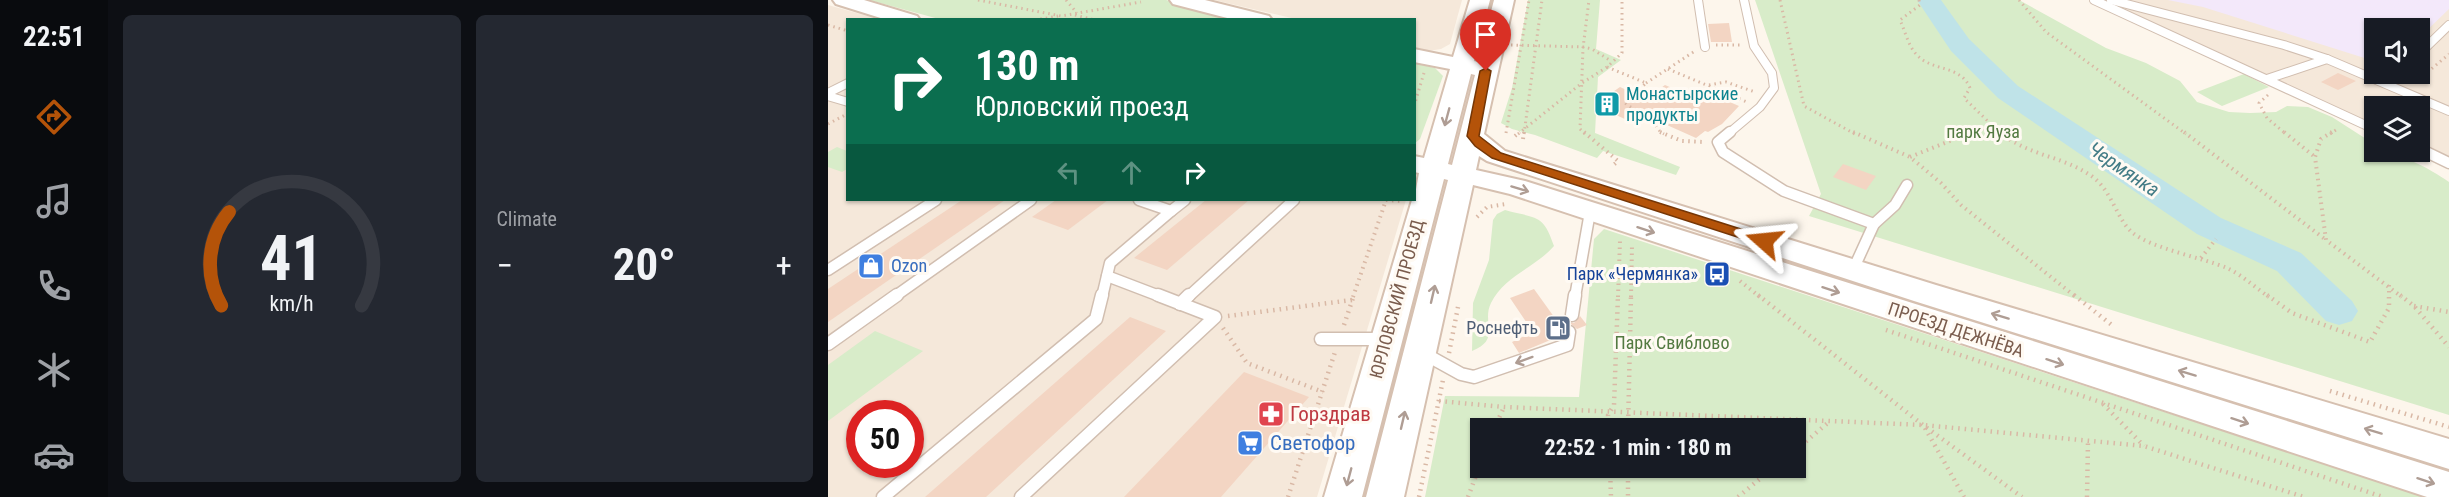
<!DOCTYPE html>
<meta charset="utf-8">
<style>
body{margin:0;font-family:"Roboto Condensed",sans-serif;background:#242831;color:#f1f3f6;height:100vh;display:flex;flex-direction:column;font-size:22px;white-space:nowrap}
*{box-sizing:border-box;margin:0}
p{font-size:20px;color:#9ea1a6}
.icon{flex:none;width:33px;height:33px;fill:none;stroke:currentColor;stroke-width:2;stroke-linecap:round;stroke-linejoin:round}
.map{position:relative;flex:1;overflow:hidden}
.sheet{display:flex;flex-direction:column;gap:15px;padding:15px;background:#0d0f14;width:720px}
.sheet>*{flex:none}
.guide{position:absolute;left:18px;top:18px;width:570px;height:183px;border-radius:0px;box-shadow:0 2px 4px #0004;background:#0b6e4f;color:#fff;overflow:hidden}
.tools{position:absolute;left:1536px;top:18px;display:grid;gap:12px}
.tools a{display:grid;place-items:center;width:66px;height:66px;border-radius:0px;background:#171b24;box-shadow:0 2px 4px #0004;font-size:30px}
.speed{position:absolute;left:18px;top:400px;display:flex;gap:12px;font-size:30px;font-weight:700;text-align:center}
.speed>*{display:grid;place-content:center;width:78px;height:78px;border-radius:50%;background:#171b24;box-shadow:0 2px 4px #0004;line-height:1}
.speed .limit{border:9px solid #d22;background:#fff;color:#111}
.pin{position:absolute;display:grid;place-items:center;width:51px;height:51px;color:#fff;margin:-62px -26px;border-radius:50% 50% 50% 0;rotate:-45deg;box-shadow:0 0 6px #0007}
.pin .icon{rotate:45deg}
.me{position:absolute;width:66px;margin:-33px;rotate:288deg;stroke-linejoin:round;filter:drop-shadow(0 0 4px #0008)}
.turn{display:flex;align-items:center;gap:21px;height:126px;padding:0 30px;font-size:27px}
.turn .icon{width:78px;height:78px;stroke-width:2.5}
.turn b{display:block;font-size:42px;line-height:51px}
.lanes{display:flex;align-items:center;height:57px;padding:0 30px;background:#0003;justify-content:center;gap:30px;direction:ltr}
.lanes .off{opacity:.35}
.big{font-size:45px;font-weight:700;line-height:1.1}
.sheet .widget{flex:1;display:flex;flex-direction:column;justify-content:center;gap:9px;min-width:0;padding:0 21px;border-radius:9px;background:#242831}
.sheet .dial{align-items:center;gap:0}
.dial svg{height:156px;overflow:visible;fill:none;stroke:#363941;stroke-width:7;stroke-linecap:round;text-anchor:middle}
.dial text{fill:#f1f3f6;stroke:none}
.heat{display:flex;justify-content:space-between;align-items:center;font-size:33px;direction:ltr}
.sheet .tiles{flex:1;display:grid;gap:15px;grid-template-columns:repeat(2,1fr)}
.trip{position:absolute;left:642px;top:418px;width:336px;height:60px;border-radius:0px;background:#171b24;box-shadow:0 2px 4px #0004;font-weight:700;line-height:60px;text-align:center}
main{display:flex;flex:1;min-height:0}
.dock{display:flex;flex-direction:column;width:108px;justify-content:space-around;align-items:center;background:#090b0e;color:#9ea1a6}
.dock .icon{width:42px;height:42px}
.dock .current{color:#b45309}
.dock b{font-size:27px;color:#f1f3f6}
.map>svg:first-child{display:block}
.residential{fill:#f5e8da;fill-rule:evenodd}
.education{fill:#f3e8fa}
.green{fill:#d8ecc9;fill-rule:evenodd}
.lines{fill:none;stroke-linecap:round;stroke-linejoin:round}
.river{fill:#bfe3e8;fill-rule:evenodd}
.building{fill:#f3d5c3}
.lane-far2-casing{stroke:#d1beb0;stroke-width:10}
.lane-far1-casing{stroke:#d1beb0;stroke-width:13}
.lane-casing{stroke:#d1beb0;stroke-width:15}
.secondary-casing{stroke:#d6c0b0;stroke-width:4}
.path-far2{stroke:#d9b8a5;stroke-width:3;stroke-dasharray:1.5 4;stroke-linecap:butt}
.path-far1{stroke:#d9b8a5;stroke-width:4;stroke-dasharray:1.5 4.5;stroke-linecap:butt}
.path{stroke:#d9b8a5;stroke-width:4.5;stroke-dasharray:1.5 5;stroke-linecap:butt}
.lane-far2{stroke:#fff;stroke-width:8}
.lane-far1{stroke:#fff;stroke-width:10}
.lane{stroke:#fff;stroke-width:12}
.secondary{fill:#fff;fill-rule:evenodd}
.oneway{stroke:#af9d94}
.route{fill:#b45309;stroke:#753606;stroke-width:1.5}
.labels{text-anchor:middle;stroke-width:6;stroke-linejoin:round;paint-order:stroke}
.culture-label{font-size:18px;fill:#0d838f;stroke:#fffaf3;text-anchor:start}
.park-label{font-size:18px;fill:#537a41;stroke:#fffaf3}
.shop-label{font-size:18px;fill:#366cbe;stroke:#fffaf3;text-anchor:start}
.transit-label{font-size:18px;fill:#164399;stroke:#fffaf3;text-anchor:end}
.street-label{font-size:18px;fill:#7a5c4d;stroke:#fffaf3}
.service-label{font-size:18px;fill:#4e5e75;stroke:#fffaf3;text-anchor:end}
.water-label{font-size:20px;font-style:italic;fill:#437c86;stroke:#fffaf3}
.near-health-label{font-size:21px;fill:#be3a42;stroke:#fffaf3;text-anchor:start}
.near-shop-label{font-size:21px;fill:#366cbe;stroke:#fffaf3;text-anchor:start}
</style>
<main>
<nav class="dock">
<b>22:51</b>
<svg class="icon current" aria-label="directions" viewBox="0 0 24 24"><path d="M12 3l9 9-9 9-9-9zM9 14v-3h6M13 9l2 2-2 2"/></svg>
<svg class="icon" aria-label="music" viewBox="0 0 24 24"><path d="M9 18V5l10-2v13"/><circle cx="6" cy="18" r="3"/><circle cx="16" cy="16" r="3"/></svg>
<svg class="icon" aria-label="phone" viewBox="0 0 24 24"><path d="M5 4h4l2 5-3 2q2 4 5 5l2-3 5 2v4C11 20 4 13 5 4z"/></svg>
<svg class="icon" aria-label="climate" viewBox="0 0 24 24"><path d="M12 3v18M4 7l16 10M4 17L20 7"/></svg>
<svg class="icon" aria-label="car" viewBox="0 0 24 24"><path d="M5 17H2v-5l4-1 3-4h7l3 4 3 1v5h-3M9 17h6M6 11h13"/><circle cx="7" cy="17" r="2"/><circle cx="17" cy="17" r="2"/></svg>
</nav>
<section class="sheet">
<div class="tiles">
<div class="widget dial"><svg viewBox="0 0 100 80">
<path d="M14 69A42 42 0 1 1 86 69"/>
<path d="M14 69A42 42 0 0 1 18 21" stroke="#b45309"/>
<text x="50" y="56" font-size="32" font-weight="700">41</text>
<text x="50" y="72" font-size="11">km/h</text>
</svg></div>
<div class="widget"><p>Climate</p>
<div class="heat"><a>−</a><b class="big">20°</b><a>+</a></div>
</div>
</div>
</section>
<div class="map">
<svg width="1621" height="497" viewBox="0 0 1621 497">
<rect width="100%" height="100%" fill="#fdf6ec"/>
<!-- residential -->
<g class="residential">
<polygon points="386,0 634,0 622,44 613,49 600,51 587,48 586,20 468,19"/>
<path d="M 1275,0 L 1621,0 L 1621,158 L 1592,144 L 1592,106 L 1546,106 L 1546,124 ZM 1546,28 L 1592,28 L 1592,74 L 1546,74 Z"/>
<path d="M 0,5 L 50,19 L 20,20 L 20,200 L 578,200 L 489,497 L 0,497 ZM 32,414 L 82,414 L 82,465 L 32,465 Z"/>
</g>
<!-- education -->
<polygon class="education" points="1340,0 1621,0 1621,9 1592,37 1592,28 1546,28 1546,61 1375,7"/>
<!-- green -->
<g class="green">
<polygon points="41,0 338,0 415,19 111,19"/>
<polygon points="700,0 772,0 768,49 793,60 770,77 767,133 852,167 848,175 775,151 769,158 707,135 684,129 673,123 684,88"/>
<path d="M 927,0 L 1191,0 L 1278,48 L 1318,63 L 1352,81 L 1369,102 L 1401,112 L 1422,113 L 1448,112 L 1459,106 L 1480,107 L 1504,117 L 1546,144 L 1546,152 C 1571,152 1601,168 1621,182 L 1621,415 L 981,216 L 993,194 Z"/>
<polygon points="586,63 607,68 615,76 592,139 587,143"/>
<polygon points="1416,74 1441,87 1394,106 1369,92"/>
<polygon points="9,147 19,151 19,169 14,172 0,167 0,152"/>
<path d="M 677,210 C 709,219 715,213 726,246 C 707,268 676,276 663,303 C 653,323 674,339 644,351 L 645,303 L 661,260 L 665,220 L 669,214 Z"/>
<path d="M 776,229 L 1597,497 L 597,497 L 617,396 L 751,397 L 766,239 ZM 652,429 L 968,429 L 968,468 L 652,468 Z"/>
<polygon points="47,331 95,351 0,421 0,365"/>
</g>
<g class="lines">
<!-- river -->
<polygon class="river" points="1089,0 1113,0 1141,39 1190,86 1393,218 1473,253 1524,301 1530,311 1524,321 1511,325 1498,321 1449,271 1369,234 1170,98 1123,51"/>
</g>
<!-- building -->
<g class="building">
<polygon points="901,23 904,42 883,42 880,24"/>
<polygon points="1510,73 1528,81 1510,90 1493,82"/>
<polygon points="837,85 867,98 876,91 911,106 894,124 880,132 877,131 868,138 821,117 810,125 766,105 792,87 818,99"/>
<polygon points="1015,164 1048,176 1038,190 1005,177"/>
<polygon points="134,200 177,200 0,322 0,289"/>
<polygon points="228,200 280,200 240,230 204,217"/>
<polygon points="378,200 421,200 339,270 306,258"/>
<polygon points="706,289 729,321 736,318 739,322 746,323 752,316 759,325 749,329 743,324 737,325 732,336 691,353 684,342 705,332 682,298"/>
<polygon points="302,317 338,331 158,497 97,497"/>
<polygon points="416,372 481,397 393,497 296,497"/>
</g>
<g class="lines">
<defs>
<g id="lane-far2">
<polyline points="870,0 877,47"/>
<polyline points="1266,0 1546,129"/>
<polyline points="1283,0 1456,45 1499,59"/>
<polyline points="1592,53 1621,25"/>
<polyline points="1439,79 1499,59 1621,111"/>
<polyline points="0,93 20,83"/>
<polyline points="0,96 20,102"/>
<polyline points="900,134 932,107 946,88 944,73 926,46 916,0"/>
</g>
<g id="lane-far1">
<polyline points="902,132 890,142 895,152 956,191 1046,224 1067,205 1079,185"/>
<polyline points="1592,149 1621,163"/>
<polyline points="343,211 357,200"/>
<polyline points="0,270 108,200"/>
<polyline points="1025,270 1046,224"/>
<polyline points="279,276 334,297"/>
<polyline points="66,297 203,200"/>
<polyline points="274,297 282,263 343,211 311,200"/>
<polyline points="360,297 466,200"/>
<polyline points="747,297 762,212"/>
</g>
<g id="lane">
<polyline points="352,304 361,295"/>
<polyline points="744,315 747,295"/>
<polyline points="493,339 556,339"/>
<polyline points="0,344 69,295"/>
<polyline points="595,353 633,374 646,377 739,345 741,332"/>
<polyline points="55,497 268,319 274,295"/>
<polyline points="193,497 387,317 330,295"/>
</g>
<g id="secondary">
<polygon points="5,0 36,0 89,16 92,20 59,20 8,4"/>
<polygon points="342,0 377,0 441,16 444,20 407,20 345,4"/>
<path d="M 642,0 L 662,0 L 646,61 L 650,62 L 666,0 L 686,0 L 656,134 L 677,151 L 1108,285 L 1621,439 L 1621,469 L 1086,301 L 659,161 L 651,156 L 648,170 L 697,181 L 1621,472 L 1621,497 L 1599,497 L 682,194 L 645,185 L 576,497 L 538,497 L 620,180 L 616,179 L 534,497 L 496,497 L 584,200 L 586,200 L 591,173 L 586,172 L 586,156 L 596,158 L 622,69 L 586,62 L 586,49 L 625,57 ZM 643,74 L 647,75 L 624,165 L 620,164 Z"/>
</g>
</defs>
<!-- lane-far2 casing -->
<use href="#lane-far2" class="lane-far2-casing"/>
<!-- lane-far1 casing -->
<use href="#lane-far1" class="lane-far1-casing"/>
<!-- lane casing -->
<use href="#lane" class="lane-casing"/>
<!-- secondary casing -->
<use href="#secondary" class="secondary-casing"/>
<!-- path-far2 -->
<g class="path-far2">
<polyline points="150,0 233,16 313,2"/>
<polyline points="238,0 249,13"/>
<polyline points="952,0 976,106 1027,134"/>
<path d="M 1091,0 L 1092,5 L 1072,20 C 1077,31 1080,45 1088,54 C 1103,72 1132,64 1142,88 L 1136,98 L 1173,134"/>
<polyline points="1191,0 1218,32 1358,134"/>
<polyline points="247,15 267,20"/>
<polyline points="207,20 230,16"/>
<polyline points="0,25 20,31"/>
<polyline points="683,45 755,47 764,49 783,61"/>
<polyline points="888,45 914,45"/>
<path d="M 779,67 L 818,83 L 797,103 C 805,110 816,112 823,119 C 829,124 828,130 836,134"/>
<polyline points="840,69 919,102"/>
<polyline points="818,83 867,51"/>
<polyline points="1587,83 1621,54"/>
<polyline points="881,85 898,82 927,92"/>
<polyline points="1440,95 1431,103 1439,118 1458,134"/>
<polyline points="586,106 596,73"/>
<polyline points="0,124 19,114"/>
<polyline points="678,133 701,0"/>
<polyline points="690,134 754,83 779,67 794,53 794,0"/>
<polyline points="696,134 714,0"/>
<polyline points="757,134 752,129 755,48 761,0"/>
<polyline points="1139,134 1163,126"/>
<polyline points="1502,134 1511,128"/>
</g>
<!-- path-far1 -->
<g class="path-far1">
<polyline points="756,132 790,161 783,167"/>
<polyline points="832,132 854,141 876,142"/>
<polyline points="1025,132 1082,157 1113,183 1133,205 1248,297"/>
<path d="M 1172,132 C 1198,155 1234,156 1262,175 C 1284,189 1289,221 1305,233 C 1323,248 1375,258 1399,268 C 1414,275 1428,288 1441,297"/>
<polyline points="1356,132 1498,240"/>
<polyline points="1456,132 1487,157"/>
<polyline points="1504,132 1493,139 1487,157 1498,240 1574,297"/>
<polyline points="687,136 692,132"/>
<polyline points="695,139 696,132"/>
<polyline points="1082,157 1144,132"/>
<polyline points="558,200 575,201"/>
<polyline points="649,217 659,207 678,204"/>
<polyline points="1373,258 1388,239"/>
<polyline points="912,281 932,297"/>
<polyline points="1561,285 1561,297"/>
<polyline points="525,297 558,200"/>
<polyline points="790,297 792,241"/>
<polyline points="803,297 804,245"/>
</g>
<!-- path -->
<g class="path">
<polyline points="930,295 1095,425 1194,497"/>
<polyline points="1246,295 1285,326"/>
<polyline points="1439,295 1464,313 1542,342 1561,308 1561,295"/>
<polyline points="1572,295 1586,306 1621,347"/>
<polyline points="1586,306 1621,312"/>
<polyline points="400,316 524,300"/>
<polyline points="516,325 526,295"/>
<polyline points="395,328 419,363 495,392"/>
<polyline points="1058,330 1555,497"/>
<polyline points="621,353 630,307"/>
<polyline points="1502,391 1621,427"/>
<polyline points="611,401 676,407 1095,425 1316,446 1476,497"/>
<polyline points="1275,404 1316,446"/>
<polyline points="1097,428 1136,497"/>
<polyline points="666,429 676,407"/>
<polyline points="781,429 780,415 786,405 790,295"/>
<polyline points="800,429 803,295"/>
<polyline points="968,450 1002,421"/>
<polyline points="782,468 783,497"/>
<polyline points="800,468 800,497"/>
<polyline points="460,497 507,352"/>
<polyline points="591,497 615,380"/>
<polyline points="640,497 652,465"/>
<polyline points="910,497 945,468"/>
<polyline points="1259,497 1260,441"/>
</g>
<!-- lane-far2 -->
<use href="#lane-far2" class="lane-far2"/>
<!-- lane-far1 -->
<use href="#lane-far1" class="lane-far1"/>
<!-- lane -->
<use href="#lane" class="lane"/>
<!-- secondary -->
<use href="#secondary" class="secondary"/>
</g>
<!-- one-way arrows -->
<defs><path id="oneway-shaft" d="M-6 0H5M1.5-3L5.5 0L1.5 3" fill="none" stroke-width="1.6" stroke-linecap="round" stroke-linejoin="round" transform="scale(1.5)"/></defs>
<g class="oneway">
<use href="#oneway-shaft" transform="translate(619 117) rotate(105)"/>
<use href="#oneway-shaft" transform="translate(692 189) rotate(17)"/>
<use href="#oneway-shaft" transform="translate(818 230) rotate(18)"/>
<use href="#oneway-shaft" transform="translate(1003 290) rotate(18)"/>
<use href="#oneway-shaft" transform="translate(605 294) rotate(-77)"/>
<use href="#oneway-shaft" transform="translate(1172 316) rotate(-163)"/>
<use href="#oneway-shaft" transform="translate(696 360) rotate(160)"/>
<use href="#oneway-shaft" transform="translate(1227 362) rotate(18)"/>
<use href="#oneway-shaft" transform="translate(1359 373) rotate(-163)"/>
<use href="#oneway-shaft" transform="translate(575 420) rotate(-77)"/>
<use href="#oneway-shaft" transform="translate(1412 421) rotate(18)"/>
<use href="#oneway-shaft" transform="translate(1545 431) rotate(-163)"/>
<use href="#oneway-shaft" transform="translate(521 477) rotate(105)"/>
<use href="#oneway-shaft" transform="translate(1598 481) rotate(18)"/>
</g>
<!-- route -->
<polygon class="route" points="658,68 663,71 651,136 673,153 941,238 943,241 941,244 931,244 664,158 647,146 639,136 652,71"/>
<!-- icons -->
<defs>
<symbol id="building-square" viewBox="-11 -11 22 22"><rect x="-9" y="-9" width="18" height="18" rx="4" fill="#0f9aa8" stroke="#fffaf3"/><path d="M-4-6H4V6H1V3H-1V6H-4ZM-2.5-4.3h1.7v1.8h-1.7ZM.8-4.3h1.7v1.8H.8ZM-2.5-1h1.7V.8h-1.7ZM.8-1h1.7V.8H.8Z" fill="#fff"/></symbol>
<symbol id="shop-square" viewBox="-11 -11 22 22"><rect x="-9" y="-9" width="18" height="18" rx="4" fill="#3f7fe0" stroke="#fffaf3"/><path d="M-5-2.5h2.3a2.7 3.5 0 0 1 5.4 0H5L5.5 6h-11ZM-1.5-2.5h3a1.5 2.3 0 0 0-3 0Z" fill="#fff"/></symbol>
<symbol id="bus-square" viewBox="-11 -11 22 22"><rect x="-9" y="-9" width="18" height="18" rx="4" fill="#1a4fb4" stroke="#fffaf3"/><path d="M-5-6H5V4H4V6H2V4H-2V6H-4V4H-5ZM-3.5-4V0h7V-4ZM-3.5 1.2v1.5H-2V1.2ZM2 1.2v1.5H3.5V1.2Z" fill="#fff"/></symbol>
<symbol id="fuel-square" viewBox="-11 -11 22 22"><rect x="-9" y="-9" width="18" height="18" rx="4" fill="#5c6f8a" stroke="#fffaf3"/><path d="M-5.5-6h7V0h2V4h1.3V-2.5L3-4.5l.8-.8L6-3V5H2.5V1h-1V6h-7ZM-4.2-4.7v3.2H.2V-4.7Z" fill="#fff"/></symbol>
<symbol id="pharmacy-square" viewBox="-11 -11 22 22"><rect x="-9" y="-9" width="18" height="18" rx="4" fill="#e0444e" stroke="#fffaf3"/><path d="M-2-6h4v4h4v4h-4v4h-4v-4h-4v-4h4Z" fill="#fff"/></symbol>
<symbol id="supermarket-square" viewBox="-11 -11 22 22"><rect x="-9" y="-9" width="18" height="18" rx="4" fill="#3f7fe0" stroke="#fffaf3"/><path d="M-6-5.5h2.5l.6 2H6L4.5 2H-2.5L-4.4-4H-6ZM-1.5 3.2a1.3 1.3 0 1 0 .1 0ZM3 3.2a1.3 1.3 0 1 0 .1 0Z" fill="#fff"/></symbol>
</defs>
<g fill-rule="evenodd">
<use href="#building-square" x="764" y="89" width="30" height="30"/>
<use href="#shop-square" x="28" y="251" width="30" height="30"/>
<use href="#bus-square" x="874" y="259" width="30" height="30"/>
<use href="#fuel-square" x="715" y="313" width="30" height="30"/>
<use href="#pharmacy-square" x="428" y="399" width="30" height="30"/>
<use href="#supermarket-square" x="407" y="428" width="30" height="30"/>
</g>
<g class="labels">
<!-- culture labels -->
<g class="culture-label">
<text x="798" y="100">Монастырские<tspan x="798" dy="21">продукты</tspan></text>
</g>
<!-- park labels -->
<g class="park-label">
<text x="1155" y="138">парк Яуза</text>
<text x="844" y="349">Парк Свиблово</text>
</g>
<!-- shop labels -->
<g class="shop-label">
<text x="63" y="272">Ozon</text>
</g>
<!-- transit labels -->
<g class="transit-label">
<text x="870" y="280">Парк «Чермянка»</text>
</g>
<!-- street labels -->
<g class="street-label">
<text transform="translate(569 299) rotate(-75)" y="6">ЮРЛОВСКИЙ ПРОЕЗД</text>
<text transform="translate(1128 330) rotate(18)" y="6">ПРОЕЗД ДЕЖНЁВА</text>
</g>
<!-- service labels -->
<g class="service-label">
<text x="710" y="334">Роснефть</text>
</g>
<!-- water labels -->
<g class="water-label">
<text transform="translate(1296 169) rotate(34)" y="7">Чермянка</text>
</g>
<!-- near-health labels -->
<g class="near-health-label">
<text x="462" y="421">Горздрав</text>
</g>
<!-- near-shop labels -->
<g class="near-shop-label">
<text x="442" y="450">Светофор</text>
</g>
</g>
</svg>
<div class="tools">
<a><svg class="icon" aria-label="sound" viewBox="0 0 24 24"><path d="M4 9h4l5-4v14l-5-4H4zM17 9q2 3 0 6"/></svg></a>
<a><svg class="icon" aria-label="layers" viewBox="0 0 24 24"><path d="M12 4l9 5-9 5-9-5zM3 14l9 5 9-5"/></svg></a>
</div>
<div class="speed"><div class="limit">50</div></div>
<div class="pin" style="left:658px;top:71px;background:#d93025"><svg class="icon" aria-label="arrive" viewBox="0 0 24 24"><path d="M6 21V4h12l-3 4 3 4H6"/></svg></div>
<svg class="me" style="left:936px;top:241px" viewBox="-20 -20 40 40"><path d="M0-17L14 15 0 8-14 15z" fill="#b45309" stroke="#fff" stroke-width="4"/></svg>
<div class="trip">22:52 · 1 min · 180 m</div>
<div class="guide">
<div class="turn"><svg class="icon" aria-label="right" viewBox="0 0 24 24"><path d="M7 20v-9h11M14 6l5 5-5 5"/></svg><div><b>130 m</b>Юрловский проезд</div></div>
<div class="lanes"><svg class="icon off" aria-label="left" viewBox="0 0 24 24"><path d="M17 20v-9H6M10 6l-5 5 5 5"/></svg><svg class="icon off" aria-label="ahead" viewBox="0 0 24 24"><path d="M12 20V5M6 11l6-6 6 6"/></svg><svg class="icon" aria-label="right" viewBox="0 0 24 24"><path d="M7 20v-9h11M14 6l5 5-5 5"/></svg></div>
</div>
</div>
</main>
